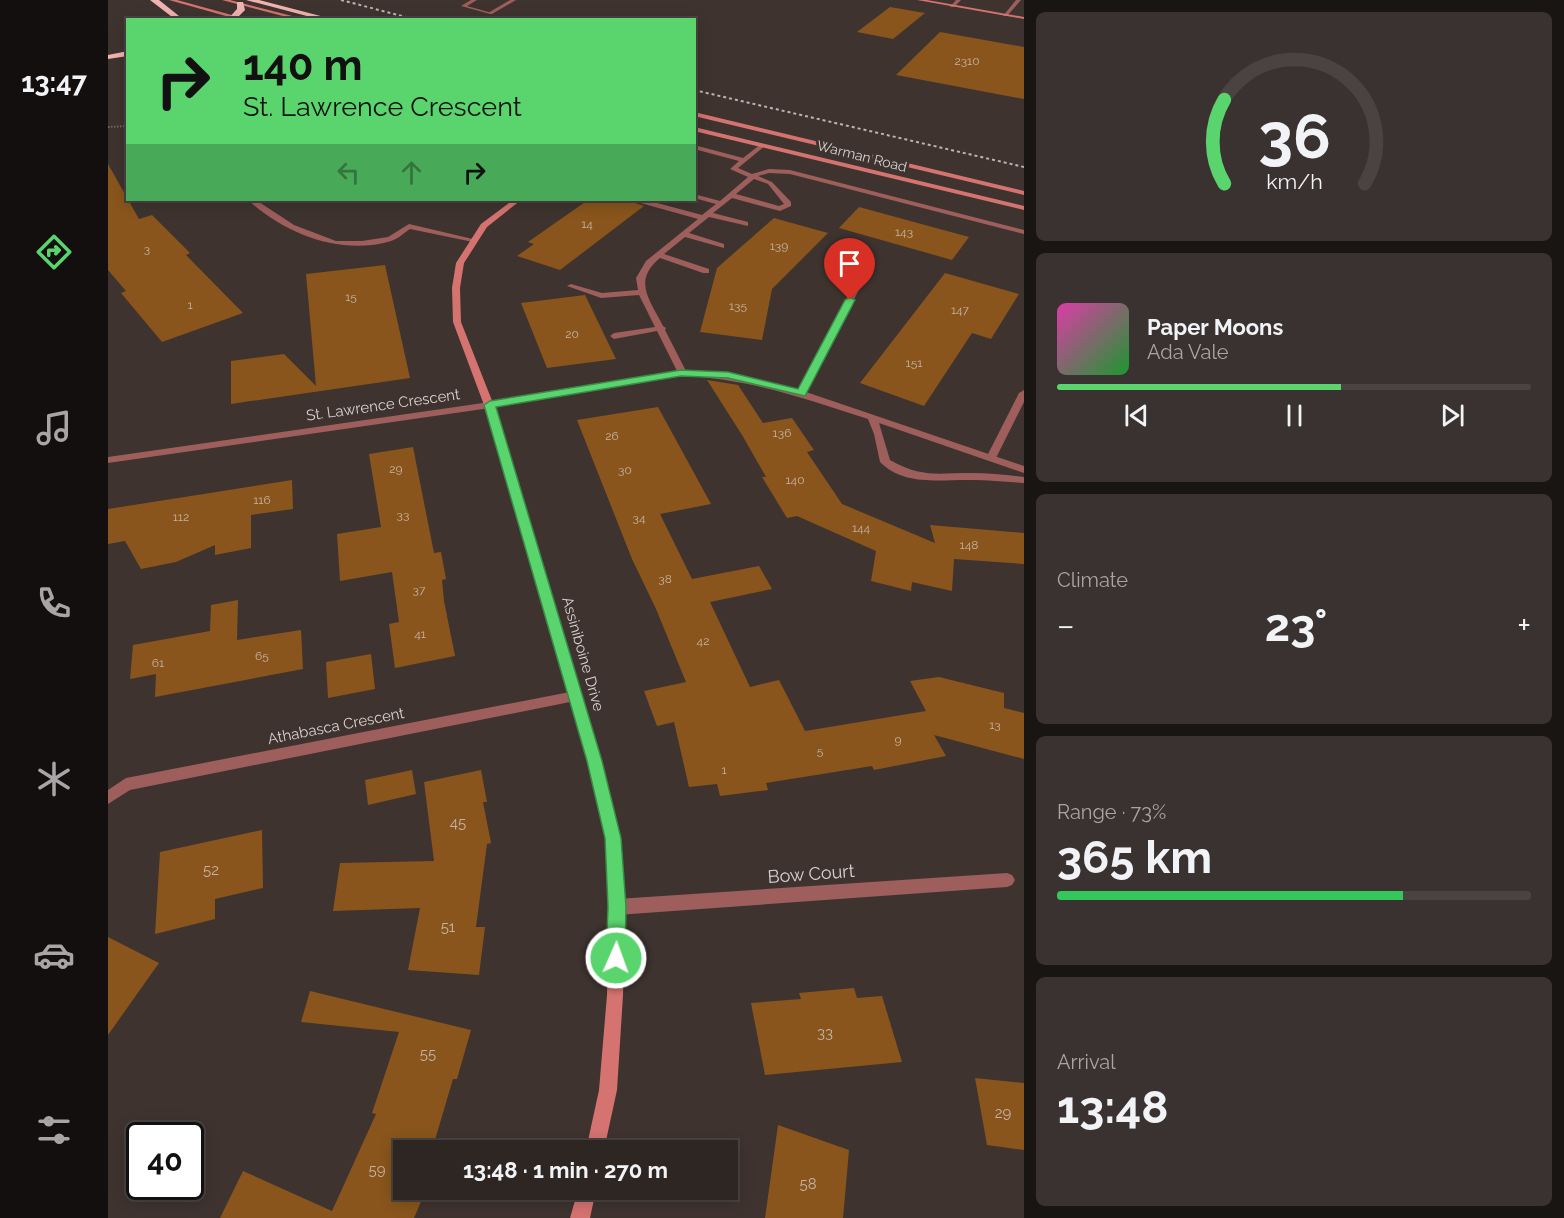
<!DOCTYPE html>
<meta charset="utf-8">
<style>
body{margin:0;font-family:Raleway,sans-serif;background:#3a3230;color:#f1f3f6;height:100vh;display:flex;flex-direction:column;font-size:22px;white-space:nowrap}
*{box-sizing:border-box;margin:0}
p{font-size:20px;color:#a7a5a6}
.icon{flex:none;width:33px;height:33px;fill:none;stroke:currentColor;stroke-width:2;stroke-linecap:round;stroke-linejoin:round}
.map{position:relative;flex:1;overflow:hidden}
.panel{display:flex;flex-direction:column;gap:12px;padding:12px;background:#191513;width:540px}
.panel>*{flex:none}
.banner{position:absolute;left:18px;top:18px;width:570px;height:183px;border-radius:0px;box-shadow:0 3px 15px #0003,0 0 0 2px #494341;background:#5ad56e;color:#111;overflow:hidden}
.speed{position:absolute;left:18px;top:1122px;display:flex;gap:12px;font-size:30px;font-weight:700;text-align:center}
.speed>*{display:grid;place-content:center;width:78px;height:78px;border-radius:50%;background:#2e2623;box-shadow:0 3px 15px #0003,0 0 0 2px #494341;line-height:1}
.speed .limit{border:3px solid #111;border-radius:9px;background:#fff;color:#111}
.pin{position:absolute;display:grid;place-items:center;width:51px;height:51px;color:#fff;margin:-62px -26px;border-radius:50% 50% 50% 0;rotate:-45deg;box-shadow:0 0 6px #0007}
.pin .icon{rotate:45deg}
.me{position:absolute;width:66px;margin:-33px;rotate:2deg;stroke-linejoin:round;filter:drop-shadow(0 0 4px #0008)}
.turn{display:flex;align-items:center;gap:21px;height:126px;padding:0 18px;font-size:27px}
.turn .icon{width:78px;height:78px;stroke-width:2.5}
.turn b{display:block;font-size:42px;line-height:51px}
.lanes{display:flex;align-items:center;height:57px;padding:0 18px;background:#0003;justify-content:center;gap:30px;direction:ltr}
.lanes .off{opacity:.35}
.big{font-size:45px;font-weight:700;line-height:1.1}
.panel .tile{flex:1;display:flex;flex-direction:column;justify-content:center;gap:9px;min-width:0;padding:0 21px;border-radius:9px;background:#3a3230}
.panel .dial{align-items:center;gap:0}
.dial svg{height:156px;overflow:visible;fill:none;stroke:#494341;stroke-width:7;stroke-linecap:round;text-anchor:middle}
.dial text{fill:#f1f3f6;stroke:none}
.song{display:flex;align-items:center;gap:18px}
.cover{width:72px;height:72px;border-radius:9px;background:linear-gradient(135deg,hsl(320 70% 55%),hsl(130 70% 35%))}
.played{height:6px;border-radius:3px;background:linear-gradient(90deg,#5ad56e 60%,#494341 60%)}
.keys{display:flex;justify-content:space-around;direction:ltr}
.heat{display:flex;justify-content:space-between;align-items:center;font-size:33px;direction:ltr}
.charge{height:9px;border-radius:4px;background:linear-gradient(90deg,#34c759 73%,#494341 0)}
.trip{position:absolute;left:285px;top:1140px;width:345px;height:60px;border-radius:0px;background:#2e2623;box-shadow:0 3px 15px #0003,0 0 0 2px #494341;font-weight:700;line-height:60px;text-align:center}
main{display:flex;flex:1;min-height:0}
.tab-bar{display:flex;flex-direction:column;width:108px;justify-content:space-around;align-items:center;background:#120f0e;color:#a7a5a6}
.tab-bar .icon{width:42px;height:42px}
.tab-bar .active{color:#5ad56e}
.tab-bar b{font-size:27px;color:#f1f3f6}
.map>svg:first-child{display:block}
.building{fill:#89551c}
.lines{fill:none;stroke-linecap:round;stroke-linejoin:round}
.path{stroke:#716763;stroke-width:2;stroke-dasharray:1.5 1.5;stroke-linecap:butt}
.lane{fill:#9d5e5c;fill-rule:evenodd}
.street{fill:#9d5e5c;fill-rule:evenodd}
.secondary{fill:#d57370;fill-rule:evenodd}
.highway{fill:#f1b3af;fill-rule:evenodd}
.rail{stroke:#bdb5b2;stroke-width:2;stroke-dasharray:3 3;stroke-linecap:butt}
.route{fill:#5ad56e;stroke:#3a8a48;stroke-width:1.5}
.labels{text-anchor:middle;stroke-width:6;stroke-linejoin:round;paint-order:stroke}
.number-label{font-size:12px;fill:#c5b3a2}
.far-street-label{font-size:14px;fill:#d9d2cf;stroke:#3e332f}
.street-label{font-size:15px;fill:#d9d2cf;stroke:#3e332f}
.near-number-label{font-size:15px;fill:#c5b3a2}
.near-street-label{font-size:18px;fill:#d9d2cf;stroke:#3e332f}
</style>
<main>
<nav class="tab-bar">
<b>13:47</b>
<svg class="icon active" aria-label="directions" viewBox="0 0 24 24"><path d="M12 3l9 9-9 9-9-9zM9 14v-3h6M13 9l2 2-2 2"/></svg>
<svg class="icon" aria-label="music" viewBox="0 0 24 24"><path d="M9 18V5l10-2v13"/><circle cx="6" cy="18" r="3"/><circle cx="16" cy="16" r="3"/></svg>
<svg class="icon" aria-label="phone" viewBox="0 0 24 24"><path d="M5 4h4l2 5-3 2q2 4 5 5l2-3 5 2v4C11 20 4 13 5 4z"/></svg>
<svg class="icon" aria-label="climate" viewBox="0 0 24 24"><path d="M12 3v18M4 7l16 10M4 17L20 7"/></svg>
<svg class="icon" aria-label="car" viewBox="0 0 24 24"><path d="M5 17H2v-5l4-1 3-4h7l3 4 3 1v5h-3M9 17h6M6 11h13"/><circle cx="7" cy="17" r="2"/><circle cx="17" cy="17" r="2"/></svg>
<svg class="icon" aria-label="filters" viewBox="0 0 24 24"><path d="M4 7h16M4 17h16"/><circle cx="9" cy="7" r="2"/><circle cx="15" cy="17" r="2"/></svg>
</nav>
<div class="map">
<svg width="916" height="1218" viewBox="0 0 916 1218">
<rect width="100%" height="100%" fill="#3e332f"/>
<!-- building -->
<g class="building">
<polygon points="782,7 817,13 785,39 749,32"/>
<polygon points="832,32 916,47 916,99 788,75"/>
<polygon points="0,164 31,219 44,215 82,253 78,255 135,313 54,342 13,293 18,291 0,270"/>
<polygon points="480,200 527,200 527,203 536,206 452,270 409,256 426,244 420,242"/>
<polygon points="751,207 861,237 844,260 731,228"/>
<polygon points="666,218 720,233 664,289 654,340 592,332 609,268"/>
<polygon points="277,265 302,378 123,404 123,361 176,354 208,386 198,274"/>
<polygon points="837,273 911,294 883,339 864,333 816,406 752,383"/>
<polygon points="477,295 508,359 439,368 413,303"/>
<polygon points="599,380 630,385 655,423 684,418 706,450 699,452 734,504 827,543 822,525 916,533 916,564 846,559 844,591 804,582 803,591 763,581 768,551 689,516 679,518 654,477 658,477 634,435"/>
<polygon points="550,407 603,504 552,514 584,579 651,566 664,589 602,602 642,687 671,680 697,731 818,711 802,681 831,677 896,693 896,708 916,713 916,759 826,735 838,756 766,770 764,766 658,783 660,790 612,796 609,784 581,787 566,722 549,726 536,691 578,682 548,609 524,559 469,420"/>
<polygon points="305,447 326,553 333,552 338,579 334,580 336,601 347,656 287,668 281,624 291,622 284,572 232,581 229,534 273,527 261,454"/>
<polygon points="184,480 185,509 143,515 143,548 107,555 107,545 68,562 33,569 17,541 0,544 0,509"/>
<polygon points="130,600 129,640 193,630 195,669 47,697 48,674 22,679 25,645 102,631 103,605"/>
<polygon points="263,654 267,689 220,698 218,662"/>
<polygon points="304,770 308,794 260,805 257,780"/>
<polygon points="373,770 379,802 375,802 383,843 379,844 368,927 377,927 371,975 300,970 312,908 225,911 232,863 326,861 316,782"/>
<polygon points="154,830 155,888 107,899 107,919 47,934 52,852"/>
<polygon points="0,937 51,963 0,1035"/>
<polygon points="746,988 749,998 774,996 794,1062 657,1075 643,1003 693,999 691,993"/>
<polygon points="202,991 363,1030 349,1079 345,1079 324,1150 296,1150 296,1190 318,1190 306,1218 112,1218 135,1171 224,1211 268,1114 264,1113 291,1032 193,1022"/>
<polygon points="867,1078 916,1083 916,1150 879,1145"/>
<polygon points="670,1125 741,1150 735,1218 657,1218"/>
</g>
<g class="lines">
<!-- path -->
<polyline class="path" points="0,127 20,126"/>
<!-- lane -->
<g class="lane">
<polygon points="363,0 369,0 359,6 384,13 382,14 353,6"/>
<polygon points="848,0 853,0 846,7 842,7"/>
<path d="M 653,144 L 658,145 L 630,168 L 644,174 L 661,169 L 682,170 L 916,230 L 916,234 L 682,174 L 661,173 L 650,176 L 664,182 L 683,202 L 683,206 L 672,211 L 624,198 L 605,213 L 640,222 L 640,226 L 601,217 L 581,233 L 616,244 L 616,248 L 577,237 L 556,254 L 601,269 L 601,273 L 595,273 L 552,258 C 524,281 542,300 555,326 L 558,328 L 557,330 L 579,373 L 574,376 L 571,375 L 549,331 L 506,339 L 502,336 L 506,333 L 547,327 L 531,295 L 493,298 L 459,286 L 463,284 L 494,293 L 530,290 L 528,278 L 538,261 L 590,219 L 529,202 L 529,200 L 538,200 L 594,215 L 608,204 L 586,198 L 586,194 L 612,201 L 640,177 L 622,169 L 631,161 L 586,149 L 586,145 L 635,158 ZM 646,179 L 660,184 L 676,204 L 671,206 L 628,194 Z"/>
<path d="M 140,200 L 148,200 L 186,225 L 228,241 L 254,241 L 280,237 L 301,224 L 369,240 L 365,242 L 302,229 C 296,233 290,239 283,241 C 233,256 177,234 140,200 Z"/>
<polygon points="916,390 916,402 887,460 879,460 878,458 911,393"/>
</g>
<!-- street -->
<g class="street">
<polygon points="402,0 408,0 384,14 380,13"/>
<polygon points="908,0 913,0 899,16 895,16"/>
<path d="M 748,280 L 755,282 L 698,392 L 916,466 L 916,473 L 771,423 L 782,460 C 814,478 829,473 864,473 C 881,473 899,475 916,477 L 916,483 C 899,482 882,480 865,480 C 834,479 796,487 772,462 L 766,434 L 760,419 C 699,399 639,378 574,376 L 382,408 L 0,463 L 0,457 L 382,402 L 574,370 L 620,374 L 690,390 Z"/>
<polygon points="467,691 472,692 474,696 472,700 22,790 0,804 0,790 18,778"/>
<polygon points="899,873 904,875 907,880 904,885 899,887 509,915 503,912 501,907 503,902 509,899"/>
</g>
<!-- secondary -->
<g class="secondary">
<polygon points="61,0 69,0 142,20 132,20"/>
<polygon points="114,0 122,0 200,20 190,20"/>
<polygon points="809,0 819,0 916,17 916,19"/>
<polygon points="586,112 916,191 916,195 586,116"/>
<polygon points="586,127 916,206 916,210 586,131"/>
<polygon points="405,200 413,200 379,227 356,263 352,288 353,322 392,421 494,761 512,838 517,907 515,995 509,1090 496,1150 478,1150 491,1090 499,995 501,907 498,838 480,761 382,421 345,322 344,288 348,263 373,224"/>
<polygon points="470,1190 488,1190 482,1218 462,1218"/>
</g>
<!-- highway -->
<g class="highway">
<polygon points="42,0 51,0 76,20 68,20"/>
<polygon points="138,0 151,0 228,20 214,20"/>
<polygon points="129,2 135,2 137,10 127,20 119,20 129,9"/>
<polygon points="20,51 20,56 0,59 0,55"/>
</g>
<!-- rail -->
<g class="rail">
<polyline points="233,0 309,20"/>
<polyline points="586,90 916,167"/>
</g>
</g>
<!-- route -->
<polygon class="route" points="742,297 747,300 697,396 620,378 573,376 388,407 494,761 513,838 518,907 517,958 514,964 508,967 501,964 498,958 500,907 497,838 479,761 376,405 382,401 573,370 620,372 690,389 737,300"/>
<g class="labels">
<!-- number labels -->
<g class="number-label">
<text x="859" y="65">2310</text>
<text x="479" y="228">14</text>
<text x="796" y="236">143</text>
<text x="671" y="250">139</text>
<text x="39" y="253">3</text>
<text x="243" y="301">15</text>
<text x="82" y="309">1</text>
<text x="630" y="310">135</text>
<text x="852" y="314">147</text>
<text x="464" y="338">20</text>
<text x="806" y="367">151</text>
<text x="674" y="437">136</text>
<text x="504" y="440">26</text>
<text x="288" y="473">29</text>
<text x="517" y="474">30</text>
<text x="687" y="484">140</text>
<text x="154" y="504">116</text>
<text x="295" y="519">33</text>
<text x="73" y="521">112</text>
<text x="531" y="522">34</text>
<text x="753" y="532">144</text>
<text x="861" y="549">148</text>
<text x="557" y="583">38</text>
<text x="311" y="594">37</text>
<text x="312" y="638">41</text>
<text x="595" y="645">42</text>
<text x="154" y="660">65</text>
<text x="50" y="667">61</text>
<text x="887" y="729">13</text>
<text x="790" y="744">9</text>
<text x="712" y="755">5</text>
<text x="616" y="774">1</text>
</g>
<!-- far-street labels -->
<g class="far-street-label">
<text transform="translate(754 156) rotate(14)" y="5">Warman Road</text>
</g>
<!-- street labels -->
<g class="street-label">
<text transform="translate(275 405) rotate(-8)" y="5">St. Lawrence Crescent</text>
<text transform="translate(475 654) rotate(74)" y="5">Assiniboine Drive</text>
<text transform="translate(228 726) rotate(-11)" y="5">Athabasca Crescent</text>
</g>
<!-- near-number labels -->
<g class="near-number-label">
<text x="350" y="828">45</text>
<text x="103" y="875">52</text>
<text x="340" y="932">51</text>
<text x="717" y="1038">33</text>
<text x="320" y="1059">55</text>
<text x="895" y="1118">29</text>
<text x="269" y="1175">59</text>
<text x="700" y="1189">58</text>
</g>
<!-- near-street labels -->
<g class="near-street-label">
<text transform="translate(703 874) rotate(-4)" y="6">Bow Court</text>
</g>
</g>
</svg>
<div class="speed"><div class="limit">40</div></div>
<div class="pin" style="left:742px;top:300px;background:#d93025"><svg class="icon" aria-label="arrive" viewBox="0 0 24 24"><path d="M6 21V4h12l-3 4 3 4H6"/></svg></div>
<svg class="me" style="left:508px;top:958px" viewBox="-20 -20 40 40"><circle r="17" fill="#5ad56e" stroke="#fff" stroke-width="3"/><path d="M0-11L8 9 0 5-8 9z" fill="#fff"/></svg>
<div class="trip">13:48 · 1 min · 270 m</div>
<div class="banner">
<div class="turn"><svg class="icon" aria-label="right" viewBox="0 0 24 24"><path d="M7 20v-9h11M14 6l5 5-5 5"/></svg><div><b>140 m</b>St. Lawrence Crescent</div></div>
<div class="lanes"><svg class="icon off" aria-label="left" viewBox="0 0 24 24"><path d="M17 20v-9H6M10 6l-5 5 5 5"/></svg><svg class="icon off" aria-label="ahead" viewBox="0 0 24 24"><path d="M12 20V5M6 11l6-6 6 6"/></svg><svg class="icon" aria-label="right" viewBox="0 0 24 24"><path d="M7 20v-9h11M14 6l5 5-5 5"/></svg></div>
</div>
</div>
<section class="panel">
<div class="tile dial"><svg viewBox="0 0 100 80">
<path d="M14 69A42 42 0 1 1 86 69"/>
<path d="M14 69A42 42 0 0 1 14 26" stroke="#5ad56e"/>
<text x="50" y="56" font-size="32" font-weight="700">36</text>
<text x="50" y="72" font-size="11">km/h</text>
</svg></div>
<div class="tile">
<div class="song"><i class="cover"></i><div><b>Paper Moons</b><p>Ada Vale</p></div></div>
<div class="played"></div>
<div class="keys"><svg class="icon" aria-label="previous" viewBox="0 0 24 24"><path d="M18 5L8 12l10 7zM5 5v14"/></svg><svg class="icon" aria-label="pause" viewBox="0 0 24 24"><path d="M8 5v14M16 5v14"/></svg><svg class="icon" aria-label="next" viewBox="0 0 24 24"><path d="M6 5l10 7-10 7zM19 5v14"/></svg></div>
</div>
<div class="tile"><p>Climate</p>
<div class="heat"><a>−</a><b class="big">23°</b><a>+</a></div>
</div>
<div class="tile"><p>Range · 73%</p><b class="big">365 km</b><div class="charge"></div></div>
<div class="tile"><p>Arrival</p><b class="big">13:48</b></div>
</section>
</main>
